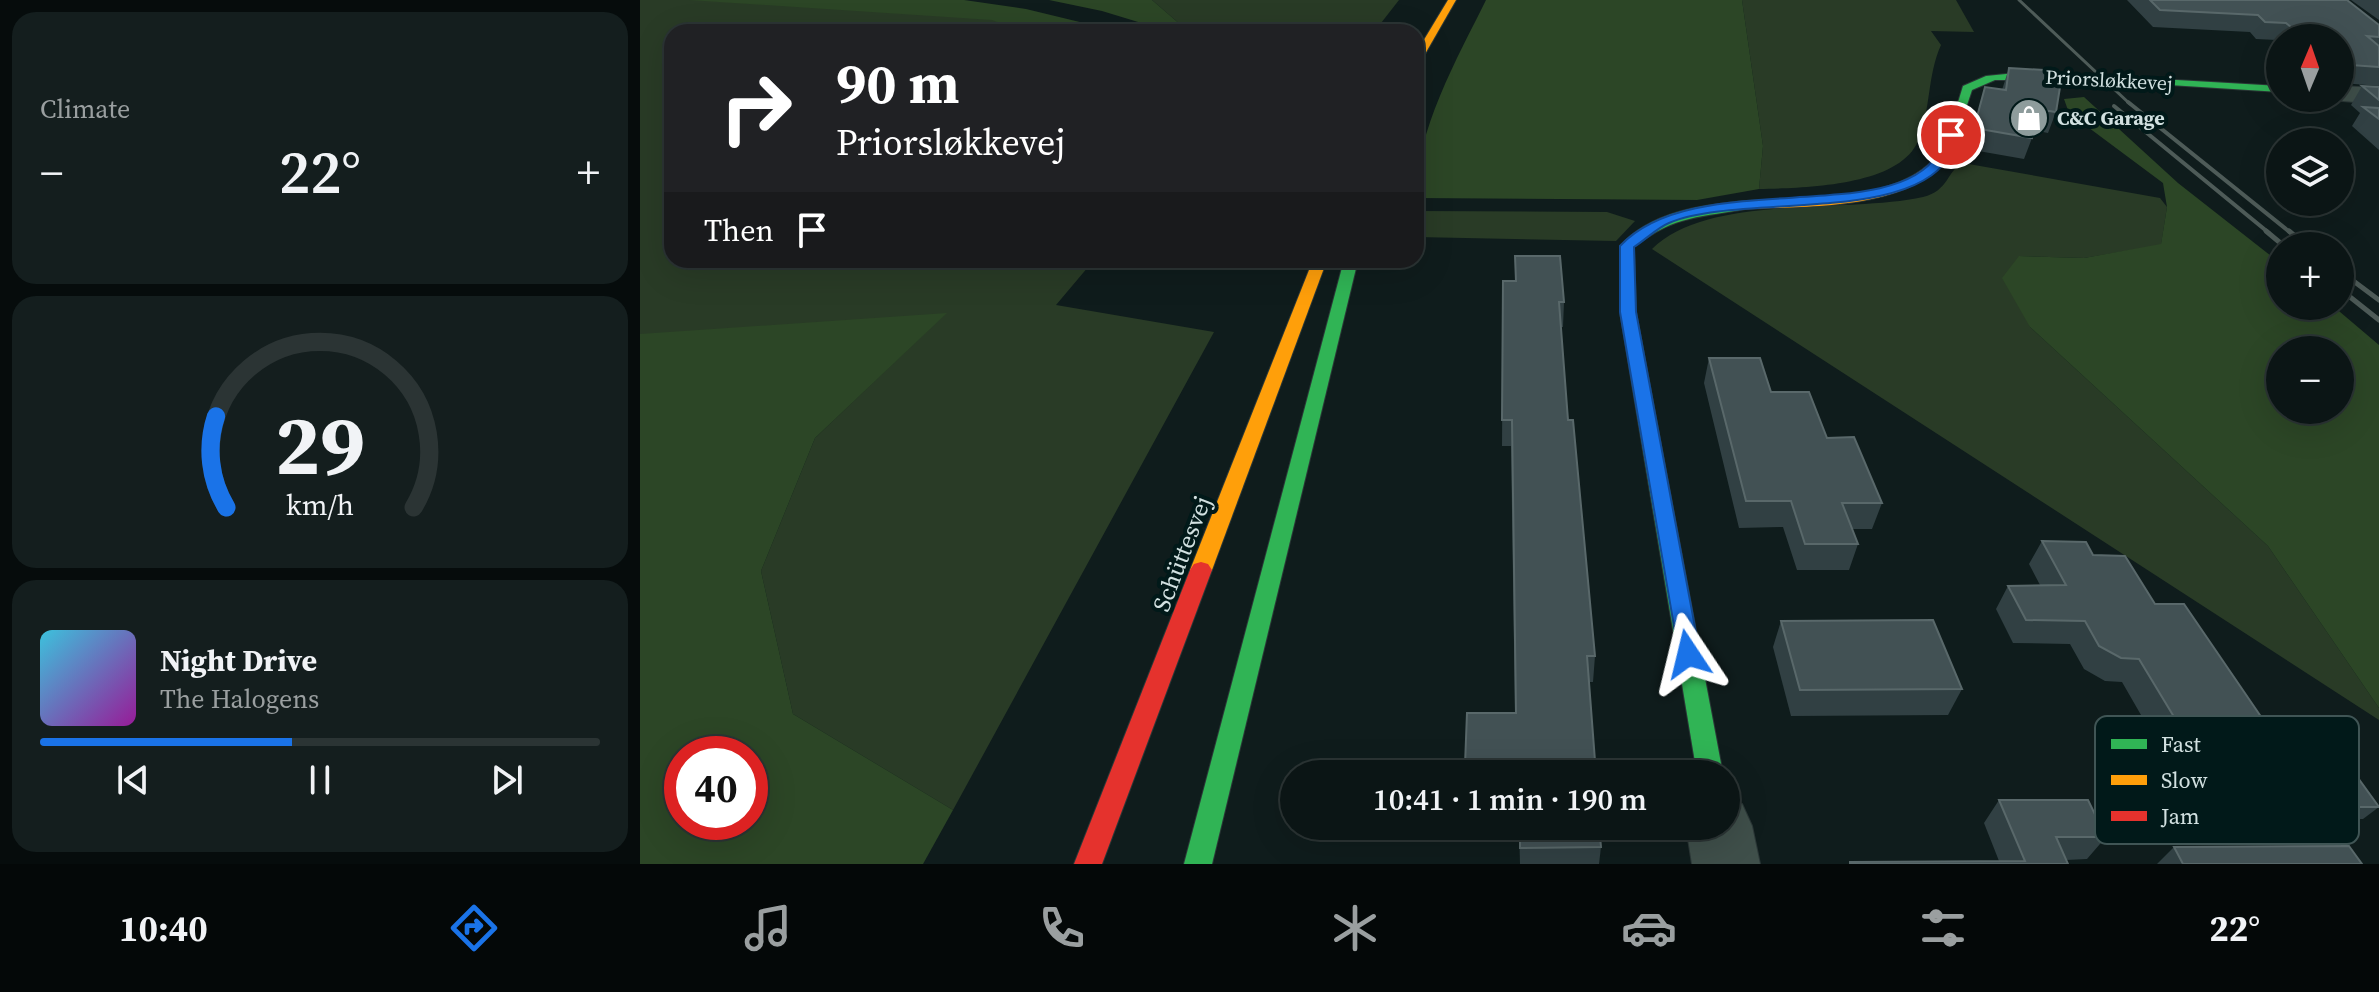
<!DOCTYPE html>
<meta charset="utf-8">
<style>
body{margin:0;font-family:"Source Serif 4",serif;background:#141e1e;color:#f1f3f6;height:100vh;display:flex;flex-direction:column;font-size:30px;white-space:nowrap}
*{box-sizing:border-box;margin:0}
p{font-size:26px;color:#9a9fa0}
.icon{flex:none;width:44px;height:44px;fill:none;stroke:currentColor;stroke-width:2;stroke-linecap:round;stroke-linejoin:round}
.map{position:relative;flex:1;overflow:hidden}
.drawer{display:flex;flex-direction:column;gap:12px;padding:12px;background:#060c0c;width:640px}
.drawer>*{flex:none}
.guide{position:absolute;left:24px;top:24px;width:760px;height:244px;border-radius:24px;box-shadow:0 8px 32px #0002,0 0 0 2px #2b3434;background:#202124;color:#fff;overflow:hidden}
.needle{width:52px;rotate:2deg}
.buttons{position:absolute;left:1626px;top:24px;display:grid;gap:16px}
.buttons a{display:grid;place-items:center;width:88px;height:88px;border-radius:50%;background:#0b1515;box-shadow:0 8px 32px #0002,0 0 0 2px #2b3434;font-size:40px}
.speed{position:absolute;left:24px;top:736px;display:flex;gap:16px;font-size:40px;font-weight:700;text-align:center}
.speed>*{display:grid;place-content:center;width:104px;height:104px;border-radius:50%;background:#0b1515;box-shadow:0 8px 32px #0002,0 0 0 2px #2b3434;line-height:1}
.speed .limit{border:12px solid #d22;background:#fff;color:#111}
.pin{position:absolute;display:grid;place-items:center;width:68px;height:68px;color:#fff;margin:-34px;border:4px solid #fff;border-radius:50%;box-shadow:0 2px 8px #0007}
.me{position:absolute;width:88px;margin:-44px;rotate:350deg;stroke-linejoin:round;filter:drop-shadow(0 0 6px #0008)}
.turn{display:flex;align-items:center;gap:28px;height:168px;padding:0 40px;font-size:36px}
.turn .icon{width:104px;height:104px;stroke-width:2.5}
.turn b{display:block;font-size:56px;line-height:68px}
.then{display:flex;align-items:center;height:76px;padding:0 40px;background:#0003;gap:16px;font-size:30px}
.big{font-size:60px;font-weight:600;line-height:1.1}
.drawer .tile{flex:1;display:flex;flex-direction:column;justify-content:center;gap:12px;min-width:0;padding:0 28px;border-radius:24px;background:#141e1e}
.drawer .dial{align-items:center;gap:0}
.dial svg{height:208px;overflow:visible;fill:none;stroke:#2b3434;stroke-width:7;stroke-linecap:round;text-anchor:middle}
.dial text{fill:#f1f3f6;stroke:none}
.song{display:flex;align-items:center;gap:24px}
.cover{width:96px;height:96px;border-radius:12px;background:linear-gradient(135deg,hsl(190 70% 55%),hsl(300 70% 35%))}
.played{height:8px;border-radius:4px;background:linear-gradient(90deg,#1a73e8 45%,#2b3434 45%)}
.keys{display:flex;justify-content:space-around;direction:ltr}
.heat{display:flex;justify-content:space-between;align-items:center;font-size:44px;direction:ltr}
.trip{position:absolute;left:640px;top:760px;width:460px;height:80px;border-radius:40px;background:#0b1515;box-shadow:0 8px 32px #0002,0 0 0 2px #2b3434;font-weight:600;line-height:80px;text-align:center}
.tab-bar{display:flex;height:128px;justify-content:space-around;align-items:center;background:#040808;color:#9a9fa0}
.tab-bar .icon{width:56px;height:56px}
.tab-bar .selected{color:#1a73e8}
.tab-bar b{font-size:36px;color:#f1f3f6}
main{display:flex;flex:1;min-height:0}
.map>svg:first-child{display:block}
.green{fill:#293b26}
.forest{fill:#2c4626;fill-rule:evenodd}
.lines{fill:none;stroke-linecap:round;stroke-linejoin:round}
.street-casing{stroke:#2b3737;stroke-width:2}
.fast-casing{stroke:#2b3737;stroke-width:2}
.slow-casing{stroke:#2b3737;stroke-width:2}
.jam-casing{stroke:#2b3737;stroke-width:2}
.street{fill:#3f4f4a;fill-rule:evenodd}
.fast{fill:#30b455;fill-rule:evenodd}
.slow{fill:#ff9f0a;fill-rule:evenodd}
.jam{fill:#e5322d;fill-rule:evenodd}
.rail-far2{stroke:#4e5b58;stroke-width:3}
.rail-far1{stroke:#4e5b58;stroke-width:4}
.rail{stroke:#4e5b58;stroke-width:5}
.jam-bridge-casing{stroke:#2b3737;stroke-width:11;stroke-linecap:butt}
.jam-bridge{stroke:#e5322d;stroke-width:10}
.wall{fill:#314043}
.building{fill:#425154;stroke:#59686a;stroke-width:2}
.route{fill:#1a73e8;stroke:#114b97;stroke-width:2}
.labels{text-anchor:middle;stroke-width:8;stroke-linejoin:round;paint-order:stroke}
.far-street-label{font-size:20px;fill:#d2e1e1;stroke:#011919}
.far-poi-label{font-size:20px;font-weight:bold;fill:#d2e1e1;stroke:#011919;text-anchor:start}
.street-label{font-size:24px;fill:#d2e1e1;stroke:#011919}
.key{fill:#011919;stroke:#405555;stroke-width:2}
.key-label{font-size:22px;fill:#d2e1e1}
</style>
<main>
<section class="drawer">
<div class="tile"><p>Climate</p>
<div class="heat"><a>−</a><b class="big">22°</b><a>+</a></div>
</div>
<div class="tile dial"><svg viewBox="0 0 100 80">
<path d="M14 69A42 42 0 1 1 86 69"/>
<path d="M14 69A42 42 0 0 1 10 34" stroke="#1a73e8"/>
<text x="50" y="56" font-size="32" font-weight="700">29</text>
<text x="50" y="72" font-size="11">km/h</text>
</svg></div>
<div class="tile">
<div class="song"><i class="cover"></i><div><b>Night Drive</b><p>The Halogens</p></div></div>
<div class="played"></div>
<div class="keys"><svg class="icon" aria-label="previous" viewBox="0 0 24 24"><path d="M18 5L8 12l10 7zM5 5v14"/></svg><svg class="icon" aria-label="pause" viewBox="0 0 24 24"><path d="M8 5v14M16 5v14"/></svg><svg class="icon" aria-label="next" viewBox="0 0 24 24"><path d="M6 5l10 7-10 7zM19 5v14"/></svg></div>
</div>
</section>
<div class="map">
<svg width="1739" height="864" viewBox="0 0 1739 864">
<rect width="100%" height="100%" fill="#0f1c1c"/>
<!-- green -->
<g class="green">
<polygon points="0,0 237,0 432,32 32,32 32,260 454,260 416,305 574,332 313,810 153,714 121,571 175,438 305,314 0,368"/>
<polygon points="512,0 759,0 734,32 549,32"/>
<path d="M 1102,0 L 1316,0 L 1334,32 L 1291,31 L 1301,45 C 1287,76 1291,110 1278,141 C 1259,187 1161,188 1119,189 L 1123,146 Z"/>
<path d="M 1323,163 L 1520,198 L 1527,207 L 1521,245 L 1444,258 L 1379,256 L 1390,327 L 1628,546 L 1739,708 L 1739,720 L 1012,249 C 1068,193 1207,214 1283,197 C 1309,191 1307,170 1323,163 Z"/>
<polygon points="776,211 967,212 995,221 976,241 776,237"/>
</g>
<!-- forest -->
<g class="forest">
<polygon points="49,0 324,0 386,9 481,32 371,32 373,28 352,20"/>
<polygon points="409,0 512,0 549,32 531,32 462,11"/>
<path d="M 846,0 L 1102,0 L 1123,146 L 1119,189 L 1057,200 L 776,198 C 776,130 817,59 846,0 Z"/>
<path d="M 1444,97 L 1538,183 L 1640,263 L 1640,306 L 1693,306 L 1739,345 L 1739,708 L 1628,546 L 1390,327 L 1362,278 L 1379,256 L 1444,258 L 1521,244 L 1527,207 L 1523,183 L 1429,113 L 1424,99 ZM 1700,350 L 1700,410 L 1640,410 L 1640,350 Z"/>
<path d="M 307,313 L 175,438 L 121,571 L 153,714 L 313,810 L 283,864 L 0,864 L 0,334 ZM 110,754 L 110,822 L 42,822 L 42,754 Z"/>
</g>
<g class="lines">
<defs>
<g id="street">
<polygon points="1700,86 1739,88 1739,104 1691,100 1700,98"/>
<polygon points="1086,797 1102,804 1112,826 1120,864 1052,864 1046,826 1086,826"/>
</g>
<g id="fast">
<polygon points="1376,73 1407,74 1412,77 1407,80 1355,80 1332,90 1325,111 1316,109 1323,86 1346,76"/>
<polygon points="1502,78 1640,86 1640,92 1498,83 1497,81"/>
<path d="M 1105,201 L 1110,202 L 1110,208 C 1061,218 1036,214 994,247 L 996,312 L 1083,774 L 1057,774 L 980,312 L 980,246 C 1011,212 1061,205 1105,201 Z"/>
<polygon points="704,260 718,260 572,864 544,864"/>
</g>
<g id="slow">
<polygon points="808,0 816,0 781,61 776,64 776,53"/>
<path d="M 1321,106 L 1326,109 C 1323,125 1319,142 1310,156 C 1269,211 1167,206 1105,209 L 1098,205 L 1105,201 C 1161,198 1267,204 1301,150 C 1309,138 1312,122 1316,109 Z"/>
<polygon points="673,260 687,260 572,570 568,576 561,578 554,576 550,570"/>
</g>
<polygon id="jam" points="561,562 568,564 572,570 462,864 434,864 550,570 554,564"/>
</defs>
<!-- street casing -->
<use href="#street" class="street-casing"/>
<!-- fast casing -->
<use href="#fast" class="fast-casing"/>
<!-- slow casing -->
<use href="#slow" class="slow-casing"/>
<!-- jam casing -->
<use href="#jam" class="jam-casing"/>
<!-- street -->
<use href="#street" class="street"/>
<!-- fast -->
<use href="#fast" class="fast"/>
<!-- slow -->
<use href="#slow" class="slow"/>
<!-- jam -->
<use href="#jam" class="jam"/>
<!-- rail-far2 -->
<polyline class="rail-far2" points="1379,0 1490,104"/>
<!-- rail-far1 -->
<g class="rail-far1">
<polyline points="1488,102 1651,233"/>
<polyline points="1474,106 1629,233"/>
</g>
<!-- rail -->
<g class="rail">
<polyline points="1626,231 1644,246"/>
<polyline points="1649,231 1667,246"/>
<polyline points="1700,271 1739,300"/>
<polyline points="1700,289 1739,320"/>
</g>
<defs>
<polyline id="jam-bridge" points="1407,77 1502,81"/>
</defs>
<!-- jam-bridge casing -->
<use href="#jam-bridge" class="jam-bridge-casing"/>
<!-- jam-bridge -->
<use href="#jam-bridge" class="jam-bridge"/>
</g>
<!-- wall -->
<g class="wall">
<polygon points="1487,0 1707,0 1739,25 1739,86 1702,83 1700,87 1700,38 1640,38 1640,43 1637,40 1616,39 1610,32 1513,27"/>
<polygon points="1711,0 1739,0 1739,20"/>
<polygon points="1369,68 1416,112 1408,133 1393,130 1392,138 1384,159 1327,149 1345,87 1362,90"/>
<polygon points="1722,86 1739,87 1739,150 1712,126 1720,113 1711,105"/>
<polygon points="875,256 924,302 923,327 921,327 928,420 955,656 953,682 949,682 956,774 826,774 825,765 875,713 871,446 862,446 863,281 875,281"/>
<polygon points="1069,358 1131,392 1187,438 1242,503 1232,529 1212,529 1218,544 1209,570 1157,570 1143,527 1099,528 1064,383"/>
<polygon points="1402,541 1453,555 1515,604 1639,743 1617,766 1531,767 1482,682 1465,681 1444,669 1430,644 1373,643 1356,609 1368,586 1400,585 1389,564"/>
<polygon points="1141,621 1322,689 1308,715 1151,716 1133,647"/>
<polygon points="1628,771 1739,807 1723,819 1637,820 1614,784"/>
<polygon points="1359,800 1466,837 1447,859 1426,860 1428,864 1209,864 1210,862 1359,861 1344,823"/>
<polygon points="879,826 959,826 961,847 959,864 880,864"/>
<polygon points="1534,847 1722,864 1517,864"/>
</g>
<!-- building -->
<g class="building">
<polygon points="1510,0 1707,0 1739,25 1739,37 1727,36 1739,46 1739,67 1711,65 1708,74 1700,68 1700,38 1664,38 1646,23 1625,22 1618,15 1520,10"/>
<polygon points="1369,68 1404,70 1421,81 1416,112 1396,109 1392,138 1334,128 1345,87 1366,90"/>
<polygon points="1722,86 1739,87 1739,100"/>
<polygon points="1723,107 1739,108 1739,119"/>
<polygon points="875,256 920,256 924,302 919,302 928,420 933,420 955,656 947,656 956,774 879,774 879,766 825,765 827,713 876,713 872,420 862,420 863,281 876,281"/>
<polygon points="1069,358 1120,358 1131,392 1169,392 1187,438 1214,437 1242,503 1202,503 1218,544 1165,544 1151,501 1106,501"/>
<polygon points="1402,541 1446,542 1453,555 1485,556 1515,604 1544,604 1639,743 1551,745 1499,659 1481,658 1459,646 1445,621 1386,620 1368,586 1426,585"/>
<polygon points="1293,620 1322,689 1160,690 1141,621"/>
<polygon points="1628,771 1713,771 1739,807 1651,807"/>
<polygon points="1359,800 1448,800 1466,837 1416,837 1428,864 1210,864 1210,862 1385,861"/>
<polygon points="880,826 959,826 961,847 880,848"/>
<polygon points="1709,846 1722,864 1543,864 1534,847"/>
</g>
<!-- route -->
<path class="route" d="M 1307,132 L 1317,135 C 1314,142 1312,151 1308,158 C 1268,223 1097,194 1029,223 C 1017,228 1005,240 994,247 L 996,312 L 1060,654 L 1057,661 L 1048,664 L 1040,661 L 980,312 L 980,246 C 1053,167 1251,227 1297,155 C 1302,149 1303,139 1307,132 Z"/>
<!-- icons -->
<defs>
<symbol id="shop-disc" viewBox="-11 -11 22 22"><circle r="9.5" fill="#8e9c9c" stroke="#011919"/><path d="M-5-2.5h2.3a2.7 3.5 0 0 1 5.4 0H5L5.5 6h-11ZM-1.5-2.5h3a1.5 2.3 0 0 0-3 0Z" fill="#fff"/></symbol>
</defs>
<g fill-rule="evenodd">
<use href="#shop-disc" x="1367" y="96" width="44" height="44"/>
</g>
<g class="labels">
<!-- far-street labels -->
<g class="far-street-label">
<text transform="translate(1469 80) rotate(3)" y="7">Priorsløkkevej</text>
</g>
<!-- far-poi labels -->
<g class="far-poi-label">
<text x="1417" y="125">C&amp;C Garage</text>
</g>
<!-- street labels -->
<g class="street-label">
<text transform="translate(542 554) rotate(-69)" y="8">Schüttesvej</text>
</g>
</g>
<!-- legend -->
<rect x="1455" y="716" width="264" height="128" rx="12" class="key"/>
<rect x="1471" y="739" width="36" height="10" fill="#30b455"/>
<rect x="1471" y="775" width="36" height="10" fill="#ff9f0a"/>
<rect x="1471" y="811" width="36" height="10" fill="#e5322d"/>
<g class="key-label">
<text x="1521" y="752">Fast</text>
<text x="1521" y="788">Slow</text>
<text x="1521" y="824">Jam</text>
</g>
</svg>
<div class="buttons">
<a><svg class="needle" viewBox="-14 -14 28 28"><path d="M0-13l5 13h-10z" fill="#e53935"/><path d="M0 13l5-13h-10z" fill="#9a9fa0"/></svg></a>
<a><svg class="icon" aria-label="layers" viewBox="0 0 24 24"><path d="M12 4l9 5-9 5-9-5zM3 14l9 5 9-5"/></svg></a>
<a>+</a>
<a>−</a>
</div>
<div class="speed"><div class="limit">40</div></div>
<div class="pin" style="left:1311px;top:135px;background:#d93025"><svg class="icon" aria-label="arrive" viewBox="0 0 24 24"><path d="M6 21V4h12l-3 4 3 4H6"/></svg></div>
<svg class="me" style="left:1048px;top:654px" viewBox="-20 -20 40 40"><path d="M0-17L14 15 0 8-14 15z" fill="#1a73e8" stroke="#fff" stroke-width="4"/></svg>
<div class="trip">10:41 · 1 min · 190 m</div>
<div class="guide">
<div class="turn"><svg class="icon" aria-label="right" viewBox="0 0 24 24"><path d="M7 20v-9h11M14 6l5 5-5 5"/></svg><div><b>90 m</b>Priorsløkkevej</div></div>
<div class="then">Then<svg class="icon" aria-label="arrive" viewBox="0 0 24 24"><path d="M6 21V4h12l-3 4 3 4H6"/></svg></div>
</div>
</div>
</main>
<nav class="tab-bar">
<b>10:40</b>
<svg class="icon selected" aria-label="directions" viewBox="0 0 24 24"><path d="M12 3l9 9-9 9-9-9zM9 14v-3h6M13 9l2 2-2 2"/></svg>
<svg class="icon" aria-label="music" viewBox="0 0 24 24"><path d="M9 18V5l10-2v13"/><circle cx="6" cy="18" r="3"/><circle cx="16" cy="16" r="3"/></svg>
<svg class="icon" aria-label="phone" viewBox="0 0 24 24"><path d="M5 4h4l2 5-3 2q2 4 5 5l2-3 5 2v4C11 20 4 13 5 4z"/></svg>
<svg class="icon" aria-label="climate" viewBox="0 0 24 24"><path d="M12 3v18M4 7l16 10M4 17L20 7"/></svg>
<svg class="icon" aria-label="car" viewBox="0 0 24 24"><path d="M5 17H2v-5l4-1 3-4h7l3 4 3 1v5h-3M9 17h6M6 11h13"/><circle cx="7" cy="17" r="2"/><circle cx="17" cy="17" r="2"/></svg>
<svg class="icon" aria-label="filters" viewBox="0 0 24 24"><path d="M4 7h16M4 17h16"/><circle cx="9" cy="7" r="2"/><circle cx="15" cy="17" r="2"/></svg>
<b>22°</b>
</nav>
